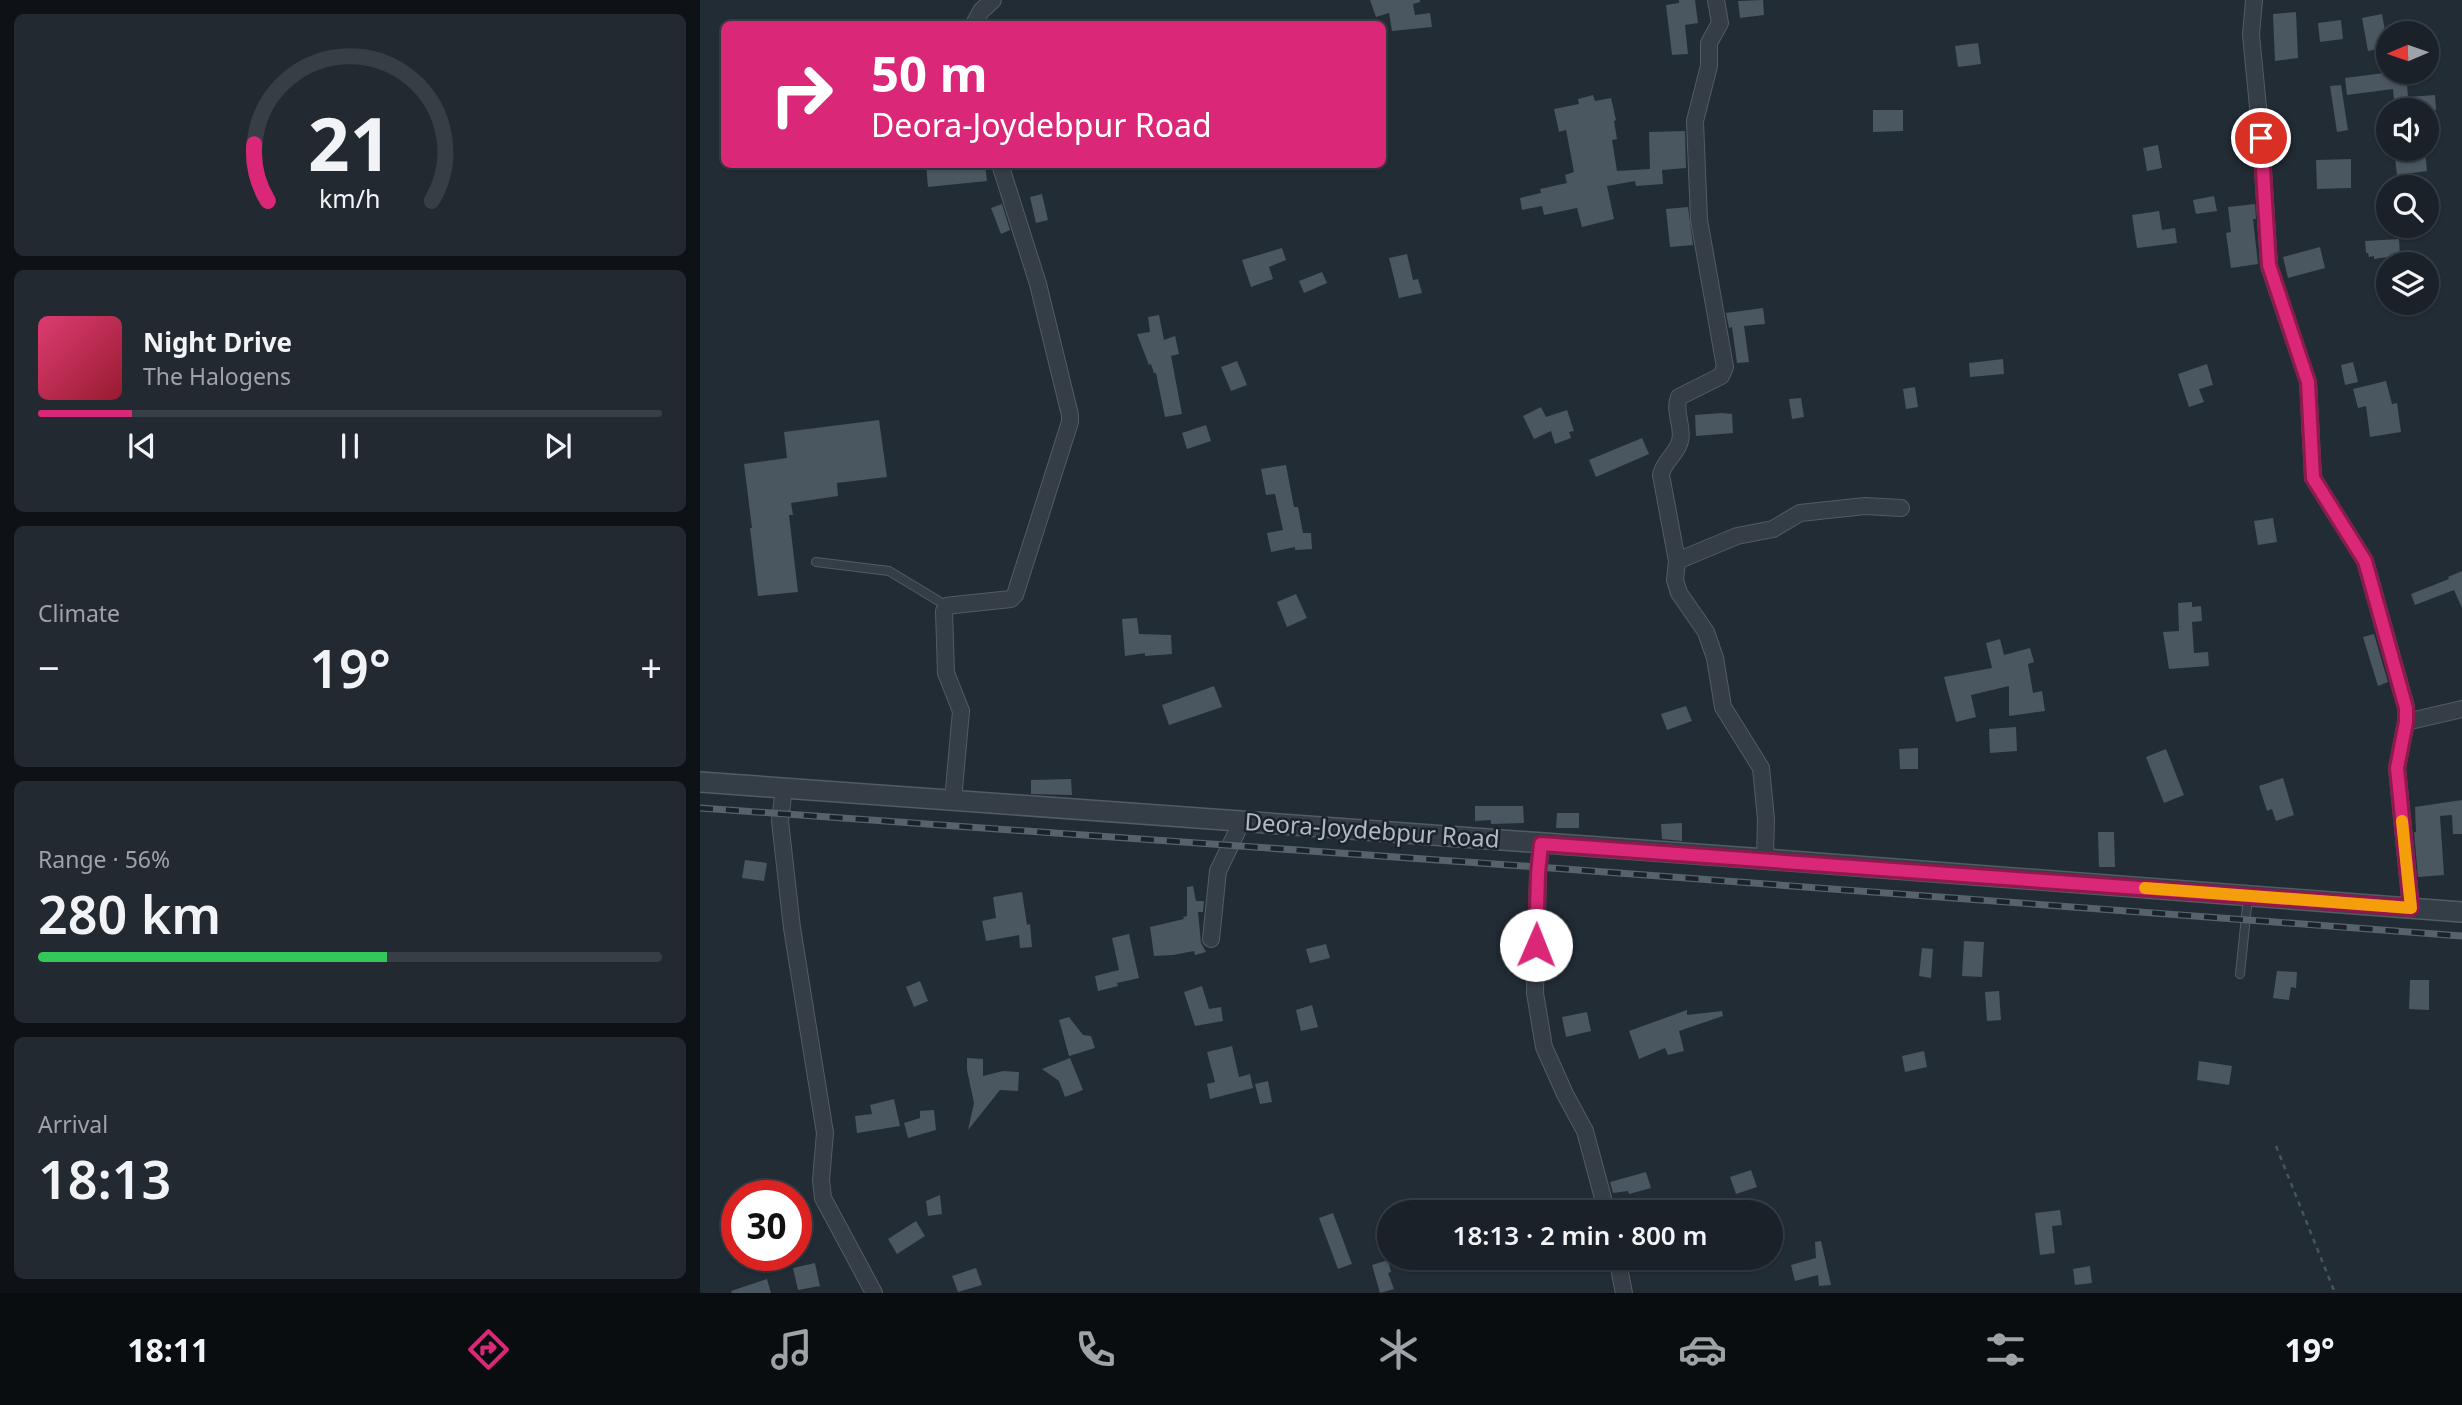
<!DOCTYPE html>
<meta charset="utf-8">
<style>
body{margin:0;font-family:"Noto Sans",sans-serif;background:#232930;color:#f1f3f6;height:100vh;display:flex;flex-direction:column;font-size:26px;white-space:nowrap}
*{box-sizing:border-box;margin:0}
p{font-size:23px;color:#9fa3a8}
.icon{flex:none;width:38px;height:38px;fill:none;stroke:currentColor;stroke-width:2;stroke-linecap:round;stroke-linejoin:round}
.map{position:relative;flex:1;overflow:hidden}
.panel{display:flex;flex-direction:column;gap:14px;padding:14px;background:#0e1216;width:700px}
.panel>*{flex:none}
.top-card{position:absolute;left:21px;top:21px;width:665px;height:147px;border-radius:10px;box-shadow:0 2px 5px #0004,0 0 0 2px #383e45;background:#db2777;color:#fff;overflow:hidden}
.needle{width:46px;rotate:268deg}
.tools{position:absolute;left:1676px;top:21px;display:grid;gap:14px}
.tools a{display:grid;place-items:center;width:63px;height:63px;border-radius:50%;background:#1a2128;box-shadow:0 2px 5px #0004,0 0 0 2px #383e45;font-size:35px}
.speed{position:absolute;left:21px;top:1180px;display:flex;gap:14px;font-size:35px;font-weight:700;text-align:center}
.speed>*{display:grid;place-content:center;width:91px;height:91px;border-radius:50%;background:#1a2128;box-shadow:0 2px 5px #0004,0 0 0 2px #383e45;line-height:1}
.speed .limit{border:10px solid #d22;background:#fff;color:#111}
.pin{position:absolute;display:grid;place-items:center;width:60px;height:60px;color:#fff;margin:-30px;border:4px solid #fff;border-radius:50%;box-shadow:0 2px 7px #0007}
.me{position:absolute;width:77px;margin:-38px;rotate:1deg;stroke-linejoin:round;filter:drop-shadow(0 0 5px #0008)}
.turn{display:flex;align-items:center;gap:24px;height:147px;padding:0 35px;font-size:32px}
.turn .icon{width:91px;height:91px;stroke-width:2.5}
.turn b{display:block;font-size:49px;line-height:60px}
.big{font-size:52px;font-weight:600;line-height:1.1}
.panel .card{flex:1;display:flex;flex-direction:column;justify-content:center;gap:10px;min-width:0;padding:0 24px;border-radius:10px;background:#232930}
.panel .dial{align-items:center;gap:0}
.dial svg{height:182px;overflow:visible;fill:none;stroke:#383e45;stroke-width:7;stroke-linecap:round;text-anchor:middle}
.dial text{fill:#f1f3f6;stroke:none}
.song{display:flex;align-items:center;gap:21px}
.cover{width:84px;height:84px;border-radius:10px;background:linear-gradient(135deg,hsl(340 70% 55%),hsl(350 70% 35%))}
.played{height:7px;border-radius:4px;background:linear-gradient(90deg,#db2777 15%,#383e45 15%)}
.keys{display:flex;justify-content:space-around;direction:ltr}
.heat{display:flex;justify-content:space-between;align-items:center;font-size:38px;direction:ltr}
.charge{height:10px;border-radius:5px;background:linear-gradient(90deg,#34c759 56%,#383e45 0)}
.trip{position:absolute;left:677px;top:1200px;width:406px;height:70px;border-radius:35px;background:#1a2128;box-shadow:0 2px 5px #0004,0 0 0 2px #383e45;font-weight:600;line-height:70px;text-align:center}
.menu{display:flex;height:112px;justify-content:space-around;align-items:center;background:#0a0d10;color:#9fa3a8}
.menu .icon{width:49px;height:49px}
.menu .current{color:#db2777}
.menu b{font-size:32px;color:#f1f3f6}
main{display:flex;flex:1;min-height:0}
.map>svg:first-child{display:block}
.building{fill:#4a5660}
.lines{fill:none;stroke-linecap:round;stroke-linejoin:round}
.service-casing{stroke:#535b63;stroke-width:10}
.minor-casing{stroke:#535b63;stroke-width:18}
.tertiary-casing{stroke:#535b63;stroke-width:22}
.path{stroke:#455657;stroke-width:2.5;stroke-dasharray:5 5;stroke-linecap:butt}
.service{stroke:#353d46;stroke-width:8}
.minor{stroke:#353d46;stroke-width:16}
.tertiary{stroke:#353d46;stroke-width:19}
.rail-casing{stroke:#57626c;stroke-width:7}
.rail{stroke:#1b222a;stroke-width:4.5;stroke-dasharray:13;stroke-linecap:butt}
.route-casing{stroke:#8e194d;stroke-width:18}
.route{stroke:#db2777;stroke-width:12}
.slow{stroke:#f59e0b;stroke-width:12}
.labels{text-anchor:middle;stroke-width:5;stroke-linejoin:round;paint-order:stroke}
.street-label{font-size:24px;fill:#b0b8c2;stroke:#1b222a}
</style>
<main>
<section class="panel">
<div class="card dial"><svg viewBox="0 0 100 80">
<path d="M14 69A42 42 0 1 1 86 69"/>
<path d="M14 69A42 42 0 0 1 8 44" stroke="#db2777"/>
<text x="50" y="56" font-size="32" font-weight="700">21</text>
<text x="50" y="72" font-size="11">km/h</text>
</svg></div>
<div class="card">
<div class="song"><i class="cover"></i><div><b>Night Drive</b><p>The Halogens</p></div></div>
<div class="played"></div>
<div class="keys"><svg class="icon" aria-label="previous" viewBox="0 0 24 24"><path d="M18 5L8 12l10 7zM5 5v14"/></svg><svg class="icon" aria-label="pause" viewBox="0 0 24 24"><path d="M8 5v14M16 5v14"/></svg><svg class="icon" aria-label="next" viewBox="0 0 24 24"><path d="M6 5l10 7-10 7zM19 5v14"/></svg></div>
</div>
<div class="card"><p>Climate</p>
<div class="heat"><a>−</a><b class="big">19°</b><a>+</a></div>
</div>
<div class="card"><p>Range · 56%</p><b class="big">280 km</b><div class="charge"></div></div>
<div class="card"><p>Arrival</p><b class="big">18:13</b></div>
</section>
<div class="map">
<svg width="1762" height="1293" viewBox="0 0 1762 1293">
<rect width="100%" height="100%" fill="#222c35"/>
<!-- building -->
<g class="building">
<polygon points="670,0 720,0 720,2 713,4 715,15 730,13 732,27 692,31 689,13 676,17"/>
<polygon points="979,0 995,0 998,23 985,25 988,54 972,55 966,5 979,3"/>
<polygon points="1063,0 1064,15 1040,18 1038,1"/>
<polygon points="1596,12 1598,58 1575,61 1573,14"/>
<polygon points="1682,14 1688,47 1668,51 1662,18"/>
<polygon points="1641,20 1643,39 1620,42 1618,23"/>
<polygon points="1278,43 1281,64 1258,67 1255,46"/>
<polygon points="1692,72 1706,72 1708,97 1735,95 1736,110 1695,110 1693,89 1647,95 1645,78"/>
<polygon points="1641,85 1648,130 1637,132 1630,86"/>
<polygon points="893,95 895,101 911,98 916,120 914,121 917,139 912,140 917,171 950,169 949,132 985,131 986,168 962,170 963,184 936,186 935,181 907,186 914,219 882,227 877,208 844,215 842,206 822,210 820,198 841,193 840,189 867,183 865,175 874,172 866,130 859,132 854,109 879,104 878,99"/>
<polygon points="1173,110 1203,110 1203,131 1173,132"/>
<polygon points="1458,145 1462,168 1447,171 1443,148"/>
<polygon points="1712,149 1725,149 1727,171 1697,175 1695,158 1713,157"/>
<polygon points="1651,159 1651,188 1617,189 1616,160"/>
<polygon points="226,164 285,164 287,181 228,187"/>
<polygon points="342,194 348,220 336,223 330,197"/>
<polygon points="1514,196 1517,211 1496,214 1493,200"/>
<polygon points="302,204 310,230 301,234 291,208"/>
<polygon points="1555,204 1556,219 1553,219 1558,264 1531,268 1526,233 1531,232 1528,207"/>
<polygon points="988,207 993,245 970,247 966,209"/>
<polygon points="1459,211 1462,230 1475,228 1477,243 1437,248 1432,215"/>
<polygon points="1699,239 1700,255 1674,259 1674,256 1669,257 1668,253 1666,253 1665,241"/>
<polygon points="1620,247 1625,268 1588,278 1583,257"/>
<polygon points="582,248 586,260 569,267 573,279 551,287 542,260"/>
<polygon points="707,254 713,280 718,279 722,293 699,298 689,258"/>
<polygon points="622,272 627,283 604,293 599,281"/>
<polygon points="1063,308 1065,324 1044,326 1049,362 1037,363 1032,327 1029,328 1026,313"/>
<polygon points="459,315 464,340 475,336 479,354 471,356 482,414 465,417 456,373 454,373 451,364 449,365 437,334 450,332 448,317"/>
<polygon points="1303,359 1304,374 1270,377 1269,363"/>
<polygon points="537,361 547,385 531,391 521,367"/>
<polygon points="1653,362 1658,382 1645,385 1641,365"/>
<polygon points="1507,364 1513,385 1499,389 1504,402 1489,407 1478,374"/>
<polygon points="1686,381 1692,404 1697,403 1701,432 1670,437 1666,406 1658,408 1653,389"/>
<polygon points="1215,387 1218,407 1206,409 1203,389"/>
<polygon points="1101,398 1104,417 1092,419 1089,399"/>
<polygon points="841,407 846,417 867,410 874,431 869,432 871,438 855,444 851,431 834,439 823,416"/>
<polygon points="1022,413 1032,414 1033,433 996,436 995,415"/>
<polygon points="179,420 187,477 137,483 138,496 91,503 93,515 89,515 98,592 58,596 50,528 52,528 44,464 87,458 84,432"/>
<polygon points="506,425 511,441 487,449 482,433"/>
<polygon points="942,438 949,454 896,477 889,460"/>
<polygon points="586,465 594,507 598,507 603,533 611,533 612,549 595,550 595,547 571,552 567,533 583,530 575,494 566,495 561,469"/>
<polygon points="1573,518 1577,542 1558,545 1554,521"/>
<polygon points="1762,571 1762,608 1754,590 1715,605 1711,594 1749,579 1748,577"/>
<polygon points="596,594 607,618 587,627 577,602"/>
<polygon points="1492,602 1492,607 1501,606 1502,621 1492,622 1494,653 1508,652 1509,666 1469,669 1463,632 1479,631 1478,603"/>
<polygon points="437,618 439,634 471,635 472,654 445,656 445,653 425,656 422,619"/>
<polygon points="1674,634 1688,682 1678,686 1663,637"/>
<polygon points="1300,639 1304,655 1330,648 1334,662 1328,664 1333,693 1342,691 1345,711 1309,716 1309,686 1271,695 1276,717 1256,722 1244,677 1292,668 1286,643"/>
<polygon points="514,686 522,707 469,725 462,705"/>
<polygon points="986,706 992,721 967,730 961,714"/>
<polygon points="1316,727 1317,751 1290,753 1289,729"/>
<polygon points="1218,748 1218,769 1200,769 1199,749"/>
<polygon points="1466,749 1484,795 1464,803 1446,757"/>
<polygon points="1583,778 1594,815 1576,821 1572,809 1567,811 1559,786"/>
<polygon points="371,779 372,795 331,794 331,780"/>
<polygon points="1762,800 1762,834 1753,834 1752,815 1740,816 1744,875 1718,877 1714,832 1716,832 1715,807"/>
<polygon points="775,806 823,806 824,823 791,824 791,820 775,821"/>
<polygon points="857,813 879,813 879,828 856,828"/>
<polygon points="982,823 982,841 962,839 961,824"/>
<polygon points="1398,832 1414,832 1415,867 1399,867"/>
<polygon points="45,860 67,863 64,881 42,878"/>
<polygon points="493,886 496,901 504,901 503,912 498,912 501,943 506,952 495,955 494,951 473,955 454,956 450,927 484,919 483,917 487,916 487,887"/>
<polygon points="322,892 327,925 330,924 332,947 320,948 319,935 286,941 282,921 296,918 293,897"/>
<polygon points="429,934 439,978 417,983 418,986 398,991 395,976 419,970 412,938"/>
<polygon points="1264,941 1284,942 1282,977 1262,976"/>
<polygon points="626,944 630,958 610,963 606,949"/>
<polygon points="1222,948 1233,949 1231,978 1219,976"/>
<polygon points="1577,971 1597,972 1596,988 1591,987 1589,1000 1573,998"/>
<polygon points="1710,980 1729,980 1729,1010 1709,1009"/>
<polygon points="220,981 228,1001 214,1007 206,987"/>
<polygon points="502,986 509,1009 521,1007 523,1021 495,1026 484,992"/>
<polygon points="1299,991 1301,1020 1287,1021 1285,992"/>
<polygon points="612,1005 618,1027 601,1031 596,1010"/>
<polygon points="987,1010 987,1015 1022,1011 1023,1016 979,1031 984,1051 968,1055 965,1048 939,1059 929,1031"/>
<polygon points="887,1012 891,1031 866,1037 862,1017"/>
<polygon points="369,1017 383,1035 391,1036 395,1048 369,1056 359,1020"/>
<polygon points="532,1046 539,1077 550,1074 553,1088 510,1099 507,1084 515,1082 507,1052"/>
<polygon points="1224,1051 1227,1067 1205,1072 1202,1056"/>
<polygon points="267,1058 283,1059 283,1076 303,1071 319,1072 318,1091 300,1090 268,1130 274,1103 267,1070"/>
<polygon points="370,1058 383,1090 365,1097 359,1081 342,1069"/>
<polygon points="1499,1061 1532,1066 1529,1085 1497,1080"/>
<polygon points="568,1081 572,1102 560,1104 555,1084"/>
<polygon points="194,1099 200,1126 157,1133 155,1116 172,1114 170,1105"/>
<polygon points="234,1110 236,1130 208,1138 204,1123 220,1118 220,1111"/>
<polygon points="1051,1170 1057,1187 1036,1194 1030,1177"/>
<polygon points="946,1172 951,1188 929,1194 928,1191 913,1193 910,1182"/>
<polygon points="240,1195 242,1214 228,1216 226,1201"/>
<polygon points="1360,1210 1362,1225 1352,1226 1355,1253 1340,1255 1335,1213"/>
<polygon points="633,1213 652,1264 638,1269 619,1218"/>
<polygon points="216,1221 225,1236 197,1254 188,1239"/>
<polygon points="1121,1241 1131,1285 1119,1286 1118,1275 1095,1281 1091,1265 1116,1258 1115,1242"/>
<polygon points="688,1260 691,1272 688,1273 694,1289 680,1293 672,1265"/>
<polygon points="115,1263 120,1286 98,1290 93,1268"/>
<polygon points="1390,1266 1392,1283 1375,1285 1373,1269"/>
<polygon points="276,1268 282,1285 258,1292 252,1276"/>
<polygon points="67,1279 71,1293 32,1293 31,1291"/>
</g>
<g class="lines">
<defs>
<g id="service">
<polyline points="116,562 189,571 247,606"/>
<polyline points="1540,974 1548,897"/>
</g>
<g id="minor">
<path d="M 1016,0 L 1020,23 L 1009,43 L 1009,66 L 995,121 L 999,220 L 1025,367 L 1021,376 L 979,397 C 973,411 984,427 980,441 C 977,454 963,462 961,475 L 977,561 L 975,580 L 979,593 L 1006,632 L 1015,658 L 1023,707 L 1061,768 L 1066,819 L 1065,859"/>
<polyline points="1554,0 1551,35 1561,138 1569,266 1608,382 1613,478 1665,561 1706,707 1706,722 1697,768 1711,908"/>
<polyline points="274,24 281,11 293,0"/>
<polyline points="977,561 1037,536 1073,529 1100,513 1165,506 1201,508"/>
<polyline points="1706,722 1762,709"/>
<polyline points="84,788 80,821 92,928 125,1133 121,1180 123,1198 174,1293"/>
<polyline points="253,800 261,711 246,673 244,611 247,606 254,605 311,599 315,595 370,422 370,415 338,284 300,164"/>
<polyline points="841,844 838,874 835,993 844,1047 865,1094 885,1131 907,1213"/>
<polyline points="511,939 518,871 542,821"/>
<polyline points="917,1258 924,1293"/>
</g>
<polyline id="tertiary" points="0,782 1065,859 1762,912"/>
</defs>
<!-- service casing -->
<use href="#service" class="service-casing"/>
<!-- minor casing -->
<use href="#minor" class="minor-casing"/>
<!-- tertiary casing -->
<use href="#tertiary" class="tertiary-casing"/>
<!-- path -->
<polyline class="path" points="1576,1146 1635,1293"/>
<!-- service -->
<use href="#service" class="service"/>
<!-- minor -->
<use href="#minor" class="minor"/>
<!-- tertiary -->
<use href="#tertiary" class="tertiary"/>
<defs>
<polyline id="rail" points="0,808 838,867 1762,936"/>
</defs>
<!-- rail casing -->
<use href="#rail" class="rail-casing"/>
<!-- rail -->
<use href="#rail" class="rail"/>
</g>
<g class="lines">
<defs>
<polyline id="route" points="836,945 838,874 841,844 1711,908 1697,768 1706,722 1706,708 1665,561 1613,478 1608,382 1569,265 1561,138"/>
</defs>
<!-- route casing -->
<use href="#route" class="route-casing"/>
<!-- route -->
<use href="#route" class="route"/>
<!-- slow -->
<polyline class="slow" points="1445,888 1711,908 1702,821"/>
</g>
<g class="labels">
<!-- street labels -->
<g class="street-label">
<text transform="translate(672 831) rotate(4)" y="8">Deora-Joydebpur Road</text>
</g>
</g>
</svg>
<div class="tools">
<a><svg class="needle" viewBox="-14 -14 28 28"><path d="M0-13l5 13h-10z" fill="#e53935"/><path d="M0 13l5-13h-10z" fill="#9fa3a8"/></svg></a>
<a><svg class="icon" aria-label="sound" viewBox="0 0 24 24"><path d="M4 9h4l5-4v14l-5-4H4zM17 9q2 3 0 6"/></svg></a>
<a><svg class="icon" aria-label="search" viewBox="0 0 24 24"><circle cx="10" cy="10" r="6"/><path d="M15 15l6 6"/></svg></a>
<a><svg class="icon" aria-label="layers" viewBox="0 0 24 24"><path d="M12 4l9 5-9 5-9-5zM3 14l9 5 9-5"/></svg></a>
</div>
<div class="speed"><div class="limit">30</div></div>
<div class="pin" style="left:1561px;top:138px;background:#d93025"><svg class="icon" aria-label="arrive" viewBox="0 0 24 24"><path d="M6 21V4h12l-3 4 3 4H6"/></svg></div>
<svg class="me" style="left:836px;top:945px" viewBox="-20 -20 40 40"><circle r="19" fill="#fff"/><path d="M0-13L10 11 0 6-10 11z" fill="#db2777"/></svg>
<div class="trip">18:13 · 2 min · 800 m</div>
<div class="top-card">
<div class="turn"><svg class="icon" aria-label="right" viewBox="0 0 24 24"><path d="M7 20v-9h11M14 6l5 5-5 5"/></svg><div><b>50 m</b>Deora-Joydebpur Road</div></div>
</div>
</div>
</main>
<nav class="menu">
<b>18:11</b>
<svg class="icon current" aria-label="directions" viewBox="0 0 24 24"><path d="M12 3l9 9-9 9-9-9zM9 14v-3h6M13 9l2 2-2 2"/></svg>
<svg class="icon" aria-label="music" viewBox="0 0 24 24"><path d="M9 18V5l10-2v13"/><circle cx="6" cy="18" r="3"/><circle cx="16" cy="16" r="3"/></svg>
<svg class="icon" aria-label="phone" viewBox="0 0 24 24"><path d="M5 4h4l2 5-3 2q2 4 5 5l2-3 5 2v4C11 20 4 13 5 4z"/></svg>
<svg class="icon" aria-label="climate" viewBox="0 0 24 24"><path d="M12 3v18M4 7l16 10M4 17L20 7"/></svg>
<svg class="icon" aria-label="car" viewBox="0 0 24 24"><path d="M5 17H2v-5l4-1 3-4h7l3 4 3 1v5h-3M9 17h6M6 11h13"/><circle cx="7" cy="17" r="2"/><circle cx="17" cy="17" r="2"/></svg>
<svg class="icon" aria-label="filters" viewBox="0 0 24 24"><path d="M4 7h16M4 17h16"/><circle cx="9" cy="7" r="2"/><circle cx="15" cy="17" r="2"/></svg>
<b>19°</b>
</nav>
